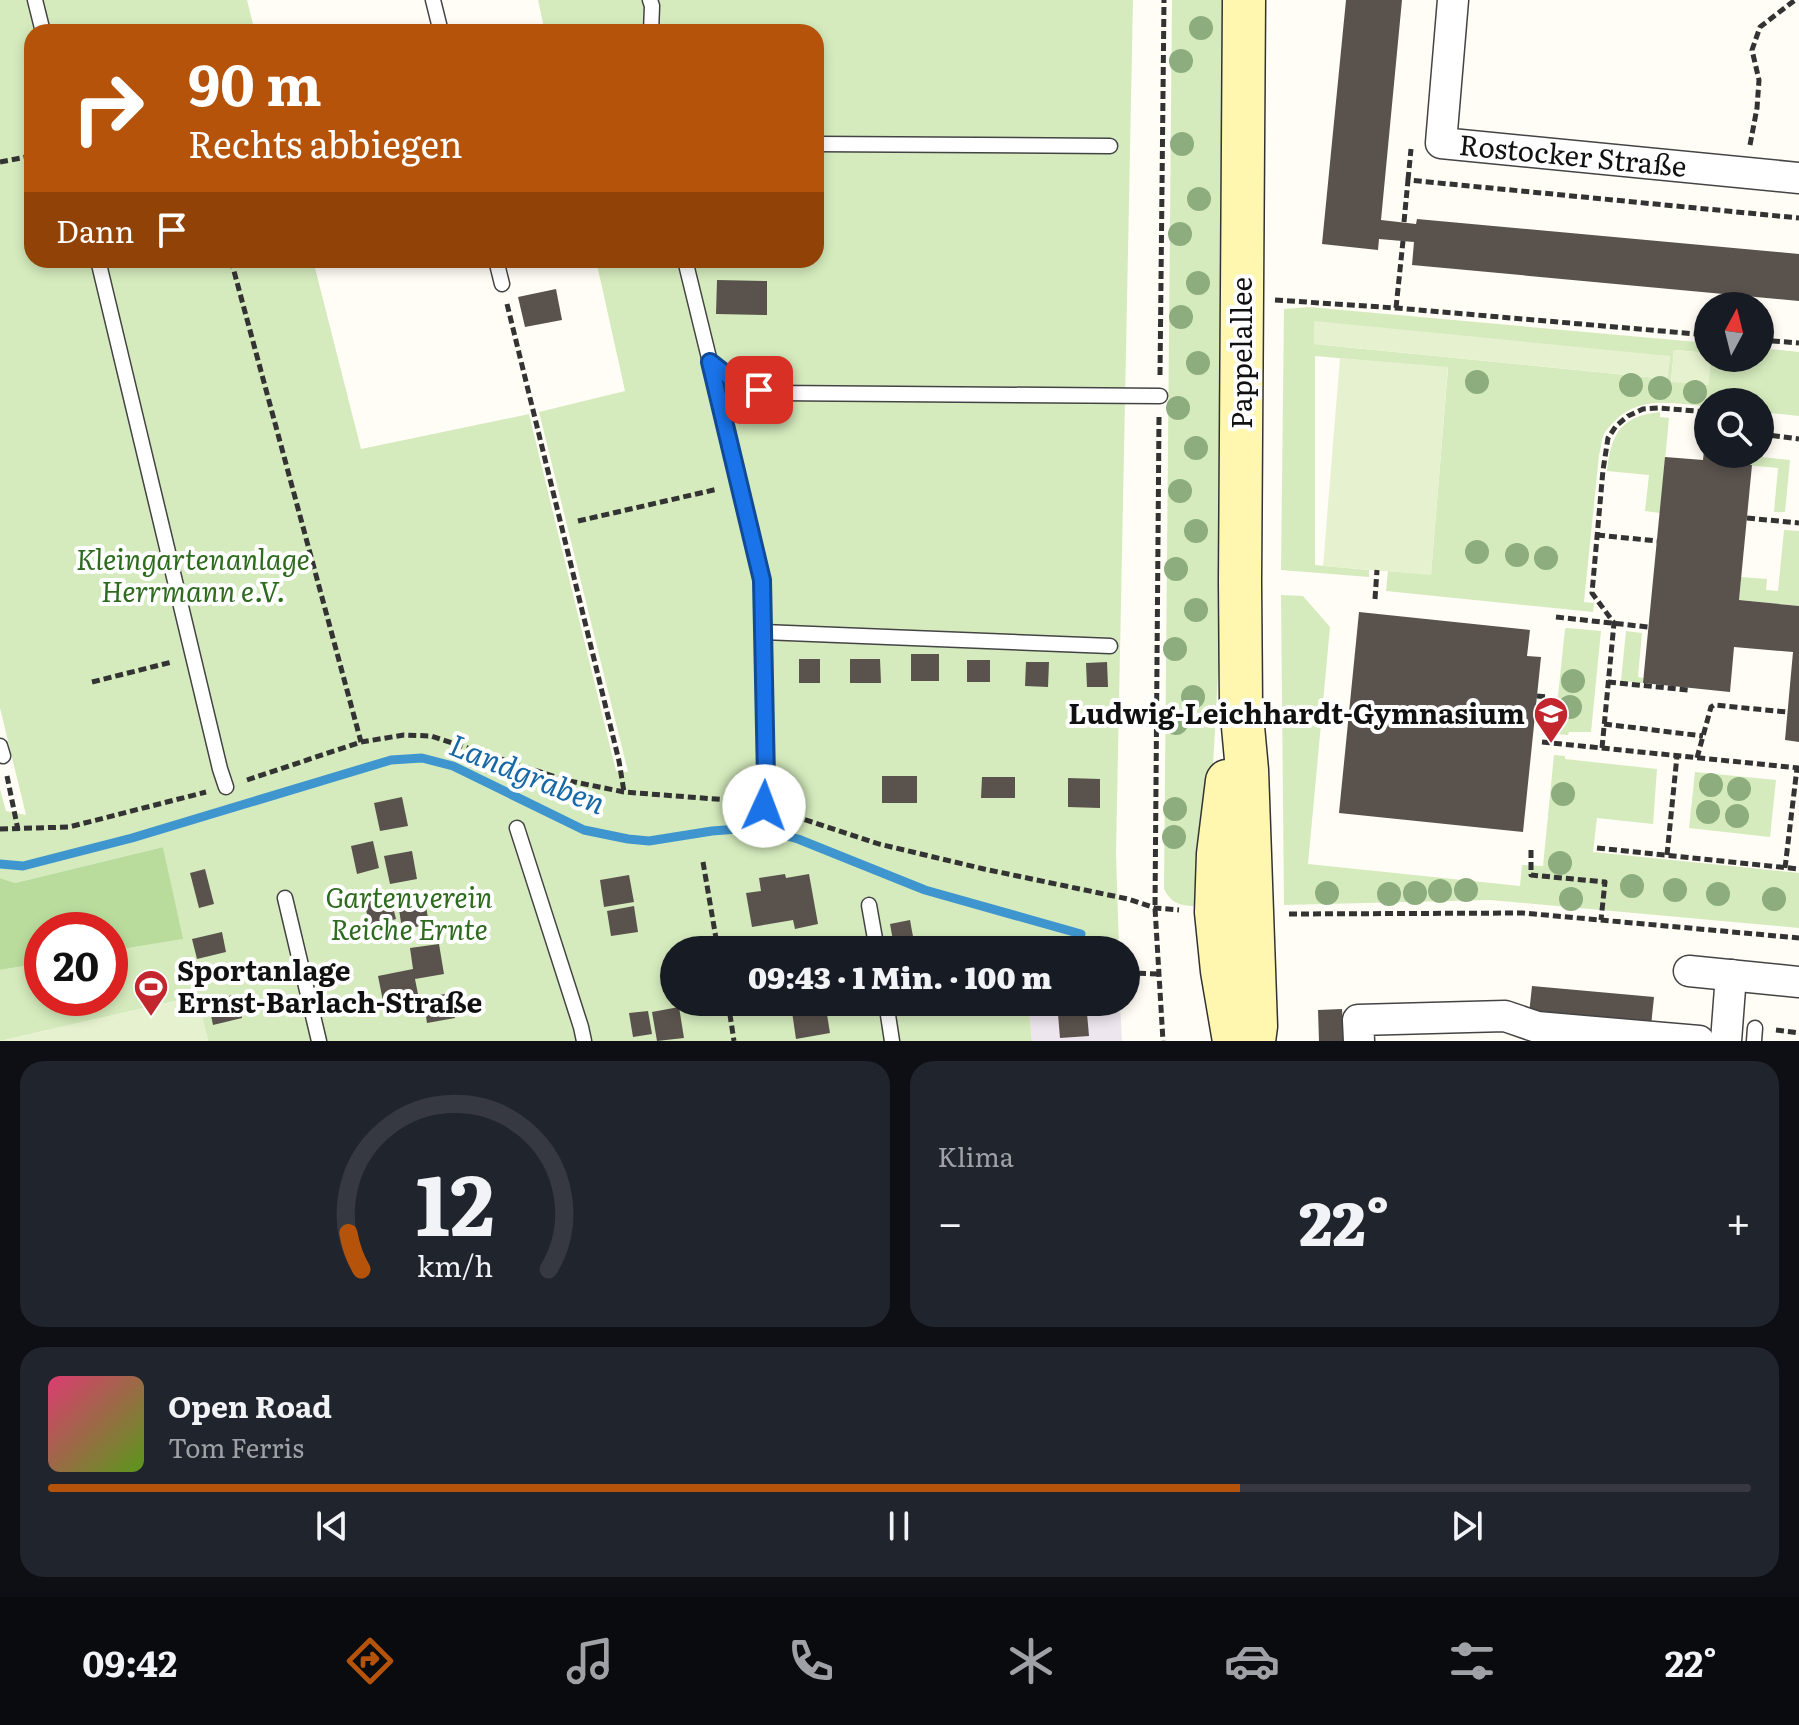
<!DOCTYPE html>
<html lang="de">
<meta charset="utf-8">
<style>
body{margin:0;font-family:Literata,serif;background:#20242c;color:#f1f3f6;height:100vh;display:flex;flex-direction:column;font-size:30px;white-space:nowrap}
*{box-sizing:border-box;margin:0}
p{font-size:26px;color:#9ea1a6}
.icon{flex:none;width:44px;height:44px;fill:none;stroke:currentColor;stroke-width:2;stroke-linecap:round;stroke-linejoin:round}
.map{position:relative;height:1041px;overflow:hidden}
.details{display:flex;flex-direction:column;gap:20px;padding:20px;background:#0d0f14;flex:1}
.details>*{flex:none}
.guide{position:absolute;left:24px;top:24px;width:800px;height:244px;border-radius:24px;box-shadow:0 4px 12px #0003;background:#b45309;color:#fff;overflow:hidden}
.needle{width:52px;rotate:7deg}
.tools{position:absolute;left:1694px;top:292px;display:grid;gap:16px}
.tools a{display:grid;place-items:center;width:80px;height:80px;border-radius:50%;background:#171b24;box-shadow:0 4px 12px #0003;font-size:40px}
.speed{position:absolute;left:24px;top:912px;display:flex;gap:16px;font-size:40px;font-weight:700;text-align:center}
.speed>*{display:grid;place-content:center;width:104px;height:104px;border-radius:50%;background:#171b24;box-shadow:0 4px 12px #0003;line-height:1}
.speed .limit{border:12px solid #d22;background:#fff;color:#111}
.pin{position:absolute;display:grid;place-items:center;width:68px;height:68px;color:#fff;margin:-34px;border-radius:16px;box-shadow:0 4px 12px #0006}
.me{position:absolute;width:88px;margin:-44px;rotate:2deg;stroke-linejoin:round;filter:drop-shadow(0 0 6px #0008)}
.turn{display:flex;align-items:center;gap:28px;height:168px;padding:0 32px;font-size:36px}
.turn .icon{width:104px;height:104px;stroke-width:2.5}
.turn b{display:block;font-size:56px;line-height:68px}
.then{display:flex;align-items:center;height:76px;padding:0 32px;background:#0003;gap:16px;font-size:30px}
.big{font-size:60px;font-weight:800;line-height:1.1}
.details .card{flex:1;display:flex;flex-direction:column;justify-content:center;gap:12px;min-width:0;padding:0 28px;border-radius:24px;background:#20242c}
.details .dial{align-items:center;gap:0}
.dial svg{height:208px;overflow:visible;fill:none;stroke:#363941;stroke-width:7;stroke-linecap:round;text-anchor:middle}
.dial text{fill:#f1f3f6;stroke:none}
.song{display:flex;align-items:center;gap:24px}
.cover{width:96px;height:96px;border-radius:12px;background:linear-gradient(135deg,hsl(340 70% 55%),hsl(90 70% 35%))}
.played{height:8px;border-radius:4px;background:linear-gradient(90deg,#b45309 70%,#363941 70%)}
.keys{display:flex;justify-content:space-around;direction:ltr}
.heat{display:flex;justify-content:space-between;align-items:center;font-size:44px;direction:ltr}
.details .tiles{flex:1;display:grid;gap:20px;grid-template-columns:1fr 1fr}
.card:last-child{grid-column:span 2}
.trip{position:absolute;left:660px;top:936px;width:480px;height:80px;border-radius:40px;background:#171b24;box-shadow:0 4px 12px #0003;font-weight:800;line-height:80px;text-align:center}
.dock{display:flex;height:128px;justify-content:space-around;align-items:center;background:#090b0e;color:#9ea1a6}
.dock .icon{width:56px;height:56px}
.dock .on{color:#b45309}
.dock b{font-size:36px;color:#f1f3f6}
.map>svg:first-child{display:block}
.industrial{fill:#eee6ef}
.green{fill:#d5ebbd;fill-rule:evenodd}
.forest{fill:#b9dc9c}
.pitch{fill:#e6f2cf}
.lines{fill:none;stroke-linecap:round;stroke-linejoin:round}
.stream{stroke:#3f96cf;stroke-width:9}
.building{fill:#5a524d}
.service-casing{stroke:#444;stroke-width:17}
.minor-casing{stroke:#444;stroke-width:33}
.secondary-casing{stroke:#333;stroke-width:45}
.path{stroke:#333;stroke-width:5;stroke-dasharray:8 4;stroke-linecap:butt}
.service{stroke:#fff;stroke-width:14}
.minor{stroke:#fff;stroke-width:30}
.secondary{stroke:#fff6b0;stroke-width:42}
.tree{fill:#8dad7f}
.route-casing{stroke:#114b97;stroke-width:20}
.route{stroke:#1a73e8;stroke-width:14}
.labels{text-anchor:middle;stroke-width:8;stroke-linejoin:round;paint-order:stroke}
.street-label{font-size:28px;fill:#111;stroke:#fff}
.park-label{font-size:28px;font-style:italic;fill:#2f6b1f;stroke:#fff}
.poi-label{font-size:28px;font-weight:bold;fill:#111;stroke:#fff;text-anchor:end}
.water-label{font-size:30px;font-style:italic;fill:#1768a6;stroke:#fff}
</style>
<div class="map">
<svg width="1799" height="1041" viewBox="0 0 1799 1041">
<rect width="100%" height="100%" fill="#fffdf5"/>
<!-- industrial -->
<polygon class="industrial" points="1028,1002 1120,1002 1122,1041 1032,1041"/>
<!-- green -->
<g class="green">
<polygon points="0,0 247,0 255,32 32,32 32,260 313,260 361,449 529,414 616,771 628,772 539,412 625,391 596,260 816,260 816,32 545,32 538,0 1133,0 1116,852 1119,950 674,950 674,1002 1028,1002 1032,1041 208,1041 197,996 0,1041 0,970 42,963 42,998 110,998 110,951 182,939 163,847 15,883 0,878 0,789 6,811 26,815 0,708"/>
<path d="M 1172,0 L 1230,0 L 1223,586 L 1211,802 L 1202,899 L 1195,906 C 1180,906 1171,903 1164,889 Z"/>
<path d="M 1309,307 L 1708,343 L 1708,353 L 1674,350 L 1671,381 L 1708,385 L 1711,358 L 1760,358 L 1760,348 L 1799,352 L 1799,416 L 1760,412 L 1760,402 L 1708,402 L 1708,407 C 1678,404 1646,396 1620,416 C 1614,422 1607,428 1603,436 C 1601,442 1601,449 1599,455 L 1584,602 L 1594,603 L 1593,612 L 1386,591 L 1388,571 L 1431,574 L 1448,368 L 1315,356 L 1315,565 L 1369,570 L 1369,577 L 1281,570 L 1284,309 ZM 1314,344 L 1669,356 L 1670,356 L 1667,379 Z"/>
<path d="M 1660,412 L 1660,417 L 1669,418 L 1660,513 L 1645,511 L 1649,475 L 1607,471 C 1611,435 1620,416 1660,412 Z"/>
<polygon points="1715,454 1734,454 1790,460 1785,512 1774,512 1778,468 1714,462"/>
<polygon points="1784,530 1799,531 1799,606 1739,600 1741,577 1767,579 1766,590 1778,591"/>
<polygon points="1281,595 1303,596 1330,627 1308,864 1520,886 1522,865 1543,866 1554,755 1565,756 1565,759 1657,769 1653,824 1597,818 1593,852 1799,873 1799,928 1490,900 1284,905"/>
<polygon points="1567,628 1601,631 1591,732 1569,732 1568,735 1554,734 1565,629"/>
<polygon points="1626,631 1642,633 1638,677 1643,678 1643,683 1621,681"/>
<polygon points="1695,772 1776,780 1770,837 1689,828"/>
</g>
<!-- forest -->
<polygon class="forest" points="163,847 183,939 110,951 110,930 42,930 42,963 0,970 0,878 15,883"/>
<!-- pitch -->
<g class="pitch">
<polygon points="1314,321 1670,356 1667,379 1314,344"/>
<polygon points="1674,350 1708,353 1708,358 1711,358 1708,385 1671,382"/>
<polygon points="1340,358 1448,367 1431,575 1323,566"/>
<polygon points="197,996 208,1041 0,1041"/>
</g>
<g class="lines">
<!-- stream -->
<polyline class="stream" points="0,864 23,866 132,838 391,760 422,758 453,766 584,830 628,839 649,841 712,831 751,828 769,831 798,839 925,890 1081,934"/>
</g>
<!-- building -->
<g class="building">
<polygon points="1346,0 1402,0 1381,220 1416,224 1417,219 1799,254 1799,301 1412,265 1414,242 1379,239 1378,250 1322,244"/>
<polygon points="717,280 767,281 767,315 716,314"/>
<polygon points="556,289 562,320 525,327 518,297"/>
<polygon points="1706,432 1708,433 1708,454 1715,454 1714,462 1752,465 1739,600 1799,606 1799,742 1785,740 1793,652 1734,647 1730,692 1643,683 1665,457 1703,460"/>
<polygon points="1359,612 1530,630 1527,656 1541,657 1523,832 1339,813"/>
<rect x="911" y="654" width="28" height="27"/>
<rect x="799" y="659" width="21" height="24"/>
<polygon points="850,659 880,659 881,683 850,683"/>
<rect x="967" y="660" width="23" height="22"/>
<polygon points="1026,662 1049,662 1048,687 1025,686"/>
<polygon points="1107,662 1108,687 1087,687 1086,663"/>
<rect x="882" y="776" width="35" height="27"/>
<polygon points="982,777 1015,777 1015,798 981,798"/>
<polygon points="1068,778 1100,779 1100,808 1068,807"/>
<polygon points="402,797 408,826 380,831 374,803"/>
<polygon points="373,841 379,868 357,874 351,846"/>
<polygon points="412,851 417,879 390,884 384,856"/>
<polygon points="205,869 214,904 199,908 190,873"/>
<polygon points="785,874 786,878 809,874 818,924 795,929 793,920 752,927 746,893 761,891 759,878"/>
<polygon points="629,875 634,902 604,907 600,880"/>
<polygon points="389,892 396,919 370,926 363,898"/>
<polygon points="425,899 429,925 402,929 398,903"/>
<polygon points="634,906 638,932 611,936 607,911"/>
<polygon points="910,920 914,942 894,946 890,924"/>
<polygon points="222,932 226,952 197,959 192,939"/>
<polygon points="439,944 444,974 415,979 420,1004 385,1011 378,976 413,969 410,948"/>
<polygon points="1532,986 1654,997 1651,1026 1529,1014"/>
<polygon points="450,993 455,1018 427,1023 423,998"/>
<polygon points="237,994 242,1018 213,1025 208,1001"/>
<polygon points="805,1002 825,1002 830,1033 796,1039 791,1005"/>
<polygon points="1057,1002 1086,1002 1089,1036 1060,1038"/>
<polygon points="679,1007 684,1038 657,1041 652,1012"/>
<polygon points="1342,1009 1344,1041 1319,1041 1318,1010"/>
<polygon points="648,1011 652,1034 633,1037 629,1013"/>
</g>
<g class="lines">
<defs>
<g id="service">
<polyline points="35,0 43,32"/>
<polyline points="433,0 441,32"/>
<polyline points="650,0 652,6 651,32"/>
<polyline points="816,144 1110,146"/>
<polyline points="98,260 220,769 226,787"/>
<polyline points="496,260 502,284"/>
<polyline points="685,260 710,362 742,387 776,393 1160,396"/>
<polyline points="710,362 762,580 766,779 764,806"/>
<polyline points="763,632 1110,646"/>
<polyline points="0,746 3,756"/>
<polyline points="517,828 581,1027 584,1041"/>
<polyline points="285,898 319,1041"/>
<polyline points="869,905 877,950"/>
<polyline points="886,1002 892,1041"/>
<polyline points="1754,1041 1755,1028"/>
</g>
<g id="minor">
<path id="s1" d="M 1453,0 L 1441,143 L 1799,178"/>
<polyline points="1689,971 1799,982"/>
<polyline points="1359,1041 1358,1020 1505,1016 1537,1027 1699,1041"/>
<polyline points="1726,1041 1731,975"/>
</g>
<g id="secondary">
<polyline points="1244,0 1240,582 1241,705 1247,770 1256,1026 1254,1041"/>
<polyline points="1227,781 1218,854 1216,912 1222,971 1234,1041"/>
</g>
</defs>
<!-- service casing -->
<use href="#service" class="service-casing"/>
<!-- minor casing -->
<use href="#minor" class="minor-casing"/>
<!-- secondary casing -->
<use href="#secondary" class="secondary-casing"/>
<!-- path -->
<g class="path">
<polyline points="1750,145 1757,108 1759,80 1752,50 1760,27 1795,0"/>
<polyline points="0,162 32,156"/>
<polyline points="1408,180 1411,149"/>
<polyline points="1404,222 1408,180 1799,218"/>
<polyline points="231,260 361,742"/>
<polyline points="1275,300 1396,308 1708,335"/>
<polyline points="507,304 619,761 624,792"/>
<polyline points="1396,308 1403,241"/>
<polyline points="1760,340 1799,343"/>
<polyline points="1160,375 1164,0"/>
<polyline points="1159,417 1155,908 1163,1041"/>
<polyline points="1760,434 1799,439"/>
<polyline points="1747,518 1799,523"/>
<polyline points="578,521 718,489"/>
<polyline points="1597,535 1657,541"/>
<polyline points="1375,599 1377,570"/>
<polyline points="1556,617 1648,627"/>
<polyline points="92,682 172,662"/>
<polyline points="1608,682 1688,690 1688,687"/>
<polyline points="1537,696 1547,697"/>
<polyline points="1604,724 1703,736"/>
<polyline points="1542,742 1799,768"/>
<polyline points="1602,748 1614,623 1592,593 1603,470 1608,438 1616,426 1628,416 1643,409 1659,408 1708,412"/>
<polyline points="1697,758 1711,707 1714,705 1787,712"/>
<polyline points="7,776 18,830"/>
<polyline points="247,780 361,742 404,735 431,736 565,780 624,792 741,801"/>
<polyline points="782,812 879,844 984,869 1128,899 1155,908 1179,910"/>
<polyline points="0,829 69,827 206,792"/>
<polyline points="1597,848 1799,869"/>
<polyline points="1531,850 1531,875 1605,882 1601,920"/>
<polyline points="1667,855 1677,756"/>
<polyline points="703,862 718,950"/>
<polyline points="1785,868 1797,768"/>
<polyline points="1289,914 1523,913 1799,938"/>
<polyline points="1126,973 1159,974"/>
<polyline points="728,1002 734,1041"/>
<polyline points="1776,1030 1799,1033"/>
</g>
<!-- service -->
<use href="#service" class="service"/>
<!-- minor -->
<use href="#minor" class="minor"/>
<!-- secondary -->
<use href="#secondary" class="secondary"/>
</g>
<!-- trees -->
<g class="tree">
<circle cx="1201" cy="28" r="12"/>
<circle cx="1181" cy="61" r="12"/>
<circle cx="1182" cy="144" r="12"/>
<circle cx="1199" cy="199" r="12"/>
<circle cx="1180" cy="234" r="12"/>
<circle cx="1198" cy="283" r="12"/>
<circle cx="1181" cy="317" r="12"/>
<circle cx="1198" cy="363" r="12"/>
<circle cx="1477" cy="382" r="12"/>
<circle cx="1631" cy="385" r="12"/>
<circle cx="1660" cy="388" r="12"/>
<circle cx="1695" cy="392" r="12"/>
<circle cx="1178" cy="408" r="12"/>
<circle cx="1196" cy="448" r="12"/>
<circle cx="1180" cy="491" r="12"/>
<circle cx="1196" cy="531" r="12"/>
<circle cx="1477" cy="552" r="12"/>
<circle cx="1517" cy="555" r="12"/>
<circle cx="1546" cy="558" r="12"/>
<circle cx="1176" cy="569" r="12"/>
<circle cx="1196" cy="610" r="12"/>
<circle cx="1175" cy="649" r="12"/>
<circle cx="1573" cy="681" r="12"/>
<circle cx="1193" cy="697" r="12"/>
<circle cx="1570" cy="707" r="12"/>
<circle cx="1176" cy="723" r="12"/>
<circle cx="1711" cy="785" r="12"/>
<circle cx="1739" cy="789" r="12"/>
<circle cx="1563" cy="794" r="12"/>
<circle cx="1175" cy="809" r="12"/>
<circle cx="1708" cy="812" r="12"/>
<circle cx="1737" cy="816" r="12"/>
<circle cx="1174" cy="837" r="12"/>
<circle cx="1560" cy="863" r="12"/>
<circle cx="1632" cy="886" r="12"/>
<circle cx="1466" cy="890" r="12"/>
<circle cx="1675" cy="890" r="12"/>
<circle cx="1440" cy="891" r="12"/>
<circle cx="1327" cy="893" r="12"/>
<circle cx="1415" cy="893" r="12"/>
<circle cx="1389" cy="894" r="12"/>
<circle cx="1718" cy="894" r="12"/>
<circle cx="1571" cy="899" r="12"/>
<circle cx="1774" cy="899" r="12"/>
</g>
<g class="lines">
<defs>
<polyline id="route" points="759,390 742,387 710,362 762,580 766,779 764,806"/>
</defs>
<!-- route casing -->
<use href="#route" class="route-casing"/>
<!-- route -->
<use href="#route" class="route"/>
</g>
<!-- icons -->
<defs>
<symbol id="school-pin" viewBox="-11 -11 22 30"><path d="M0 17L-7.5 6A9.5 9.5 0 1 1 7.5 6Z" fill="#c4262e" stroke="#fff"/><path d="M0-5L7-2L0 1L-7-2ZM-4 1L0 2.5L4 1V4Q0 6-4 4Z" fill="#fff"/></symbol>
<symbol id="stadium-pin" viewBox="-11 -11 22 30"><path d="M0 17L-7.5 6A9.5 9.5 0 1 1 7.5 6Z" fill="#c4262e" stroke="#fff"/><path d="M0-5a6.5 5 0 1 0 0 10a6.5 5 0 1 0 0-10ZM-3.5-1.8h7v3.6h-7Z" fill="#fff"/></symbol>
</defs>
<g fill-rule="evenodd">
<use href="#school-pin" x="1531" y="694" width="40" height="54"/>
<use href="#stadium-pin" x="131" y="967" width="40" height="54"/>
</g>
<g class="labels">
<!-- street labels -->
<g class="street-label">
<text dy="10" stroke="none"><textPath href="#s1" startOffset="276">Rostocker Straße</textPath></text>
<text transform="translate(1242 353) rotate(-90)" y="10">Pappelallee</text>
</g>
<!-- park labels -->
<g class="park-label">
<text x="193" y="570">Kleingartenanlage<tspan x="193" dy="32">Herrmann e.V.</tspan></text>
<text x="409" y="908">Gartenverein<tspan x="409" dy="32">Reiche Ernte</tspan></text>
</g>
<!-- poi labels -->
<g class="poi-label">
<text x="1525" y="724">Ludwig-Leichhardt-Gymnasium</text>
<text x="177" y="981" text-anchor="start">Sportanlage<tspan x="177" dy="32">Ernst-Barlach-Straße</tspan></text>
</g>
<!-- water labels -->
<g class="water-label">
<text transform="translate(527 775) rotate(22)" y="10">Landgraben</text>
</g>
</g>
</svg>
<div class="tools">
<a><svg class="needle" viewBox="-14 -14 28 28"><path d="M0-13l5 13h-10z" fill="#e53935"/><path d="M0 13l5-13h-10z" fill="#9ea1a6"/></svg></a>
<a><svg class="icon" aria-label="search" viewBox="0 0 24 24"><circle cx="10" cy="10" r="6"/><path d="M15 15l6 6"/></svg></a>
</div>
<div class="speed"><div class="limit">20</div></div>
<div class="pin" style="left:759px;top:390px;background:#d93025"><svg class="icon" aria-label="arrive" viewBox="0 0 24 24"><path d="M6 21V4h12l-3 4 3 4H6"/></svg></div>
<svg class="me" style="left:764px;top:806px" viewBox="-20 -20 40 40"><circle r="19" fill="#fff"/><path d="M0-13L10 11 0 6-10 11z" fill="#1a73e8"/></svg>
<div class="trip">09:43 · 1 Min. · 100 m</div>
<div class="guide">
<div class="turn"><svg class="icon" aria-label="right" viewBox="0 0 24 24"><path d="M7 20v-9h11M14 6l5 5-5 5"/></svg><div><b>90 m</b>Rechts abbiegen</div></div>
<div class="then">Dann<svg class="icon" aria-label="arrive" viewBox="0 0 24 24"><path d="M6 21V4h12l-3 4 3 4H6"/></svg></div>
</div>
</div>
<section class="details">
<div class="tiles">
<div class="card dial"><svg viewBox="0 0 100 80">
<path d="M14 69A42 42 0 1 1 86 69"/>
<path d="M14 69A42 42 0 0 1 9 55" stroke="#b45309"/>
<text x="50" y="56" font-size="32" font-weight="700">12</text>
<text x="50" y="72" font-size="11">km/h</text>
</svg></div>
<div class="card"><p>Klima</p>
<div class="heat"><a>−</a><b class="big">22°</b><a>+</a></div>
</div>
<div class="card">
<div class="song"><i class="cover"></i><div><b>Open Road</b><p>Tom Ferris</p></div></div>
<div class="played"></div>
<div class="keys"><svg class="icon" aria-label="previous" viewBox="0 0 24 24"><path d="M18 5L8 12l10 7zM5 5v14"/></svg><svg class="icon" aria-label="pause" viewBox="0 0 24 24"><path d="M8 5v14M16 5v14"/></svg><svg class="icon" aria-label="next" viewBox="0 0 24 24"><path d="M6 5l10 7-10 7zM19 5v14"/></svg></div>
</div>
</div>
</section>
<nav class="dock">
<b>09:42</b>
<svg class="icon on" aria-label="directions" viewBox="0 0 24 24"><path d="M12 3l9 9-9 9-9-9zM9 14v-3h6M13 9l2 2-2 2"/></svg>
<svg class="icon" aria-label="music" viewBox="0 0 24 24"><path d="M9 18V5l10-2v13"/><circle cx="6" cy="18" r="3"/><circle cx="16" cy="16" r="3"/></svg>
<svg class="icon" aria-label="phone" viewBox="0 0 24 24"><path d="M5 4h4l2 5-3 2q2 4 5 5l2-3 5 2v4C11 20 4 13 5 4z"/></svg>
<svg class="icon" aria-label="climate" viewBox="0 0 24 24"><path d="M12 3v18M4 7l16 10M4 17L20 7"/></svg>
<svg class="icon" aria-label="car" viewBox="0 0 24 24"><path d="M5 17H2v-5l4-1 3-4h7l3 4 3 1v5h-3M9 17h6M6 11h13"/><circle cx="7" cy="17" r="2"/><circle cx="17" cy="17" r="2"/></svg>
<svg class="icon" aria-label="filters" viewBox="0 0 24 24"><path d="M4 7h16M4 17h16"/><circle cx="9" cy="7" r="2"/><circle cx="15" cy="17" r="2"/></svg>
<b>22°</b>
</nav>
